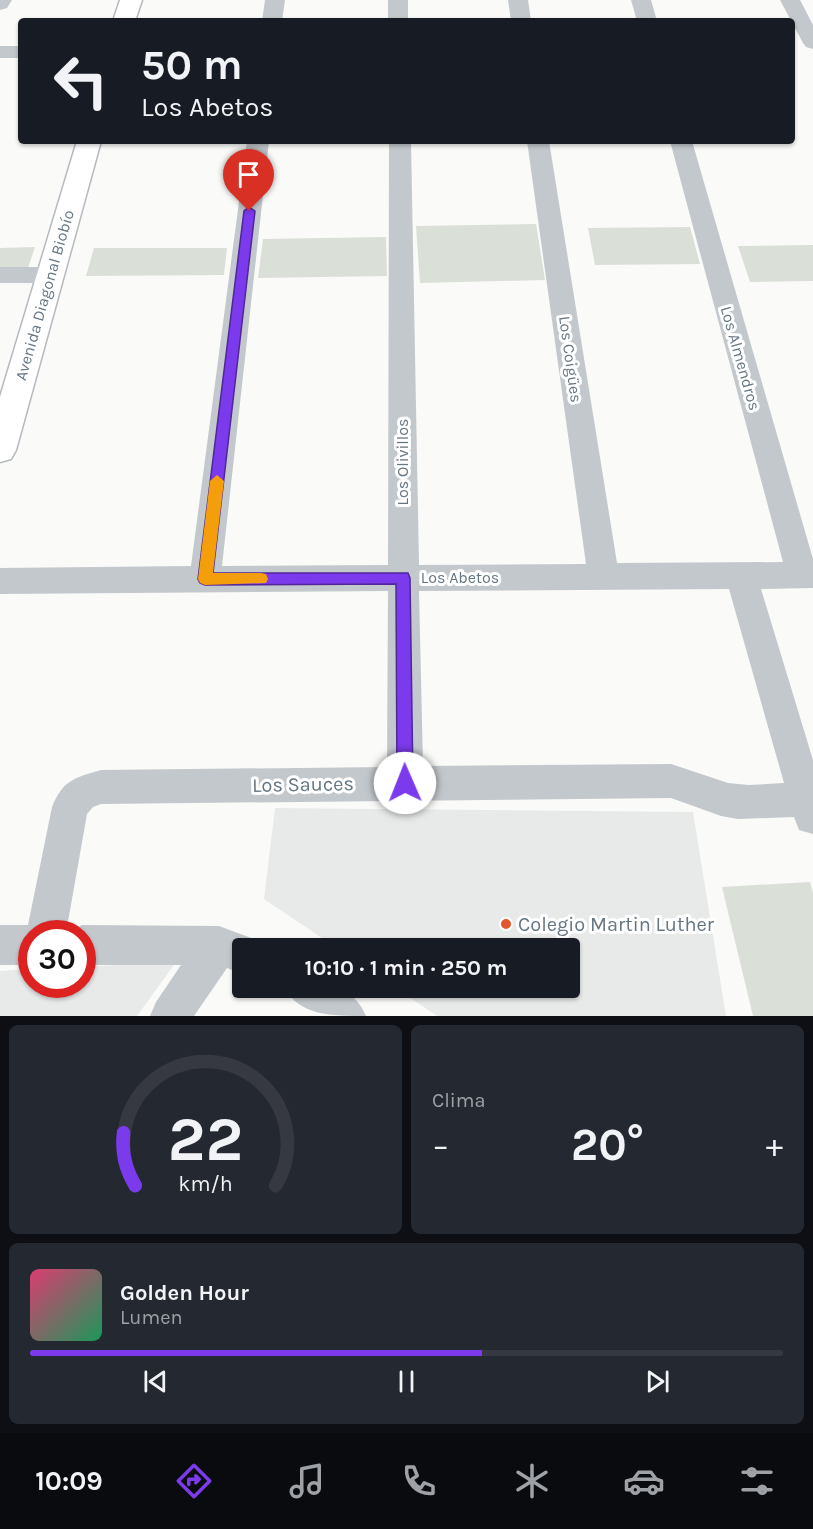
<!DOCTYPE html>
<html lang="es">
<meta charset="utf-8">
<style>
body{margin:0;font-family:Karla,sans-serif;background:#242831;color:#f1f3f6;height:100vh;display:flex;flex-direction:column;font-size:22px;white-space:nowrap}
*{box-sizing:border-box;margin:0}
p{font-size:20px;color:#9ea1a6}
.icon{flex:none;width:33px;height:33px;fill:none;stroke:currentColor;stroke-width:2;stroke-linecap:round;stroke-linejoin:round}
.map{position:relative;height:1016px;overflow:hidden}
.details{display:flex;flex-direction:column;gap:9px;padding:9px;background:#0d0f14;flex:1}
.details>*{flex:none}
.banner{position:absolute;left:18px;top:18px;width:777px;height:126px;border-radius:6px;box-shadow:0 2px 4px #0004;background:#171b24;color:#f1f3f6;overflow:hidden}
.speed{position:absolute;left:18px;top:920px;display:flex;gap:12px;font-size:30px;font-weight:700;text-align:center}
.speed>*{display:grid;place-content:center;width:78px;height:78px;border-radius:50%;background:#171b24;box-shadow:0 2px 4px #0004;line-height:1}
.speed .limit{border:9px solid #d22;background:#fff;color:#111}
.pin{position:absolute;display:grid;place-items:center;width:51px;height:51px;color:#fff;margin:-62px -26px;border-radius:50% 50% 50% 0;rotate:-45deg;box-shadow:0 0 6px #0007}
.pin .icon{rotate:45deg}
.me{position:absolute;width:66px;margin:-33px;rotate:359deg;stroke-linejoin:round;filter:drop-shadow(0 0 4px #0008)}
.turn{display:flex;align-items:center;gap:21px;height:126px;padding:0 24px;font-size:27px}
.turn .icon{width:78px;height:78px;stroke-width:2.5}
.turn b{display:block;font-size:42px;line-height:51px}
.big{font-size:45px;font-weight:700;line-height:1.1}
.details .card{flex:1;display:flex;flex-direction:column;justify-content:center;gap:9px;min-width:0;padding:0 21px;border-radius:9px;background:#242831}
.details .dial{align-items:center;gap:0}
.dial svg{height:156px;overflow:visible;fill:none;stroke:#363941;stroke-width:7;stroke-linecap:round;text-anchor:middle}
.dial text{fill:#f1f3f6;stroke:none}
.song{display:flex;align-items:center;gap:18px}
.cover{width:72px;height:72px;border-radius:9px;background:linear-gradient(135deg,hsl(340 70% 55%),hsl(150 70% 35%))}
.played{height:6px;border-radius:3px;background:linear-gradient(90deg,#7c3aed 60%,#363941 60%)}
.keys{display:flex;justify-content:space-around;direction:ltr}
.heat{display:flex;justify-content:space-between;align-items:center;font-size:33px;direction:ltr}
.details .tiles{flex:1;display:grid;gap:9px;grid-template-columns:1fr 1fr}
.card:last-child{grid-column:span 2}
.trip{position:absolute;left:232px;top:938px;width:348px;height:60px;border-radius:6px;background:#171b24;box-shadow:0 2px 4px #0004;font-weight:700;line-height:60px;text-align:center}
.tab-bar{display:flex;height:96px;justify-content:space-around;align-items:center;background:#090b0e;color:#9ea1a6}
.tab-bar .icon{width:42px;height:42px}
.tab-bar .selected{color:#7c3aed}
.tab-bar b{font-size:27px;color:#f1f3f6}
.map>svg:first-child{display:block}
.built{fill:#e8e9e9}
.green{fill:#dadfd7}
.lines{fill:none;stroke-linecap:round;stroke-linejoin:round}
.major-casing{stroke:#b5babe;stroke-width:3}
.minor{fill:#c3c8cc;fill-rule:evenodd}
.major{fill:#fff;fill-rule:evenodd}
.route{fill:#7c3aed;stroke:#51269a;stroke-width:1.5}
.slow{fill:#f59e0b}
.poi-dot{fill:#e4572e;stroke:#fff;stroke-width:2}
.labels{text-anchor:middle;stroke-width:6;stroke-linejoin:round;paint-order:stroke}
.street-label{font-size:16px;fill:#657683;stroke:#fff}
.near-street-label{font-size:20px;fill:#657683;stroke:#fff}
.near-poi-label{font-size:20px;fill:#657683;stroke:#fff;text-anchor:start}
</style>
<div class="map">
<svg width="813" height="1016" viewBox="0 0 813 1016">
<rect width="100%" height="100%" fill="#fafaf8"/>
<!-- built -->
<g class="built">
<polygon points="275,808 693,812 726,1016 437,1016 394,987 570,987 570,948 337,948 264,899"/>
<polygon points="176,962 137,1016 0,1016 0,971 31,969 32,984 82,984 83,967"/>
</g>
<!-- green -->
<g class="green">
<polygon points="536,224 545,280 420,283 416,226"/>
<polygon points="690,227 700,264 595,265 588,228"/>
<polygon points="386,237 387,276 258,278 263,239"/>
<polygon points="813,245 813,281 750,282 738,246"/>
<polygon points="35,247 27,271 0,271 0,248"/>
<polygon points="94,248 227,248 224,275 86,276"/>
<polygon points="810,882 813,893 813,1016 753,1016 722,887"/>
</g>
<g class="lines">
<defs>
<g id="major">
<polygon points="120,0 142,0 135,21 113,21"/>
<polygon points="77,141 101,141 16,450 11,459 0,462 0,397"/>
</g>
</defs>
<!-- major casing -->
<use href="#major" class="major-casing"/>
<!-- minor -->
<g class="minor">
<polygon points="0,0 12,0 7,8 0,10"/>
<polygon points="265,0 285,0 282,21 262,21"/>
<rect x="388" y="0" width="20" height="21"/>
<polygon points="508,0 528,0 531,21 511,21"/>
<polygon points="631,0 651,0 657,21 637,21"/>
<polygon points="780,0 800,0 813,25 813,49 806,47 803,43"/>
<rect x="0" y="46" width="21" height="12"/>
<path d="M 247,141 L 269,141 L 222,566 L 388,565 L 389,141 L 411,141 L 419,565 L 586,564 L 527,141 L 549,141 L 617,563 L 783,562 L 670,141 L 692,141 L 813,559 L 813,588 L 761,589 L 813,760 L 813,834 L 799,830 L 794,817 L 738,819 L 721,816 L 671,798 L 101,804 L 93,807 L 87,814 L 66,933 L 32,933 L 32,965 L 0,965 L 0,925 L 28,925 L 52,807 C 63,780 74,778 101,770 L 387,767 L 388,591 L 0,594 L 0,568 L 191,566 ZM 729,589 L 784,783 L 749,785 L 728,783 L 671,764 L 423,766 L 419,591 Z"/>
<polygon points="0,267 50,267 59,269 63,275 59,281 50,283 0,283"/>
<polygon points="82,925 219,926 257,940 260,948 243,948 243,974 227,968 194,1016 150,1016 156,1002 181,965 82,965 82,933 67,933"/>
<path d="M 284,987 C 318,987 351,979 366,1016 C 332,1016 299,1016 284,987 Z"/>
</g>
<!-- major -->
<use href="#major" class="major"/>
</g>
<!-- route -->
<polygon class="route" points="249,207 255,211 213,573 408,573 410,578 413,783 411,789 405,791 399,789 397,783 396,584 205,585 200,583 198,579 244,211"/>
<!-- slow -->
<polygon class="slow" points="217,475 224,481 213,573 261,573 266,574 268,579 266,583 205,585 200,583 198,579 210,481"/>
<!-- markers -->
<circle class="poi-dot" cx="506" cy="924" r="6"/>
<g class="labels">
<!-- street labels -->
<g class="street-label">
<text transform="translate(44 295) rotate(-74)" y="6">Avenida Diagonal Biobío</text>
<text transform="translate(741 358) rotate(74)" y="6">Los Almendros</text>
<text transform="translate(571 359) rotate(82)" y="6">Los Coigües</text>
<text transform="translate(402 462) rotate(-90)" y="6">Los Olivillos</text>
<text x="460" y="583">Los Abetos</text>
</g>
<!-- near-street labels -->
<g class="near-street-label">
<text transform="translate(303 784) rotate(-1)" y="7">Los Sauces</text>
</g>
<!-- near-poi labels -->
<g class="near-poi-label">
<text x="518" y="931">Colegio Martin Luther</text>
</g>
</g>
</svg>
<div class="speed"><div class="limit">30</div></div>
<div class="pin" style="left:249px;top:211px;background:#d93025"><svg class="icon" aria-label="arrive" viewBox="0 0 24 24"><path d="M6 21V4h12l-3 4 3 4H6"/></svg></div>
<svg class="me" style="left:405px;top:783px" viewBox="-20 -20 40 40"><circle r="19" fill="#fff"/><path d="M0-13L10 11 0 6-10 11z" fill="#7c3aed"/></svg>
<div class="trip">10:10 · 1 min · 250 m</div>
<div class="banner">
<div class="turn"><svg class="icon" aria-label="left" viewBox="0 0 24 24"><path d="M17 20v-9H6M10 6l-5 5 5 5"/></svg><div><b>50 m</b>Los Abetos</div></div>
</div>
</div>
<section class="details">
<div class="tiles">
<div class="card dial"><svg viewBox="0 0 100 80">
<path d="M14 69A42 42 0 1 1 86 69"/>
<path d="M14 69A42 42 0 0 1 8 42" stroke="#7c3aed"/>
<text x="50" y="56" font-size="32" font-weight="700">22</text>
<text x="50" y="72" font-size="11">km/h</text>
</svg></div>
<div class="card"><p>Clima</p>
<div class="heat"><a>−</a><b class="big">20°</b><a>+</a></div>
</div>
<div class="card">
<div class="song"><i class="cover"></i><div><b>Golden Hour</b><p>Lumen</p></div></div>
<div class="played"></div>
<div class="keys"><svg class="icon" aria-label="previous" viewBox="0 0 24 24"><path d="M18 5L8 12l10 7zM5 5v14"/></svg><svg class="icon" aria-label="pause" viewBox="0 0 24 24"><path d="M8 5v14M16 5v14"/></svg><svg class="icon" aria-label="next" viewBox="0 0 24 24"><path d="M6 5l10 7-10 7zM19 5v14"/></svg></div>
</div>
</div>
</section>
<nav class="tab-bar">
<b>10:09</b>
<svg class="icon selected" aria-label="directions" viewBox="0 0 24 24"><path d="M12 3l9 9-9 9-9-9zM9 14v-3h6M13 9l2 2-2 2"/></svg>
<svg class="icon" aria-label="music" viewBox="0 0 24 24"><path d="M9 18V5l10-2v13"/><circle cx="6" cy="18" r="3"/><circle cx="16" cy="16" r="3"/></svg>
<svg class="icon" aria-label="phone" viewBox="0 0 24 24"><path d="M5 4h4l2 5-3 2q2 4 5 5l2-3 5 2v4C11 20 4 13 5 4z"/></svg>
<svg class="icon" aria-label="climate" viewBox="0 0 24 24"><path d="M12 3v18M4 7l16 10M4 17L20 7"/></svg>
<svg class="icon" aria-label="car" viewBox="0 0 24 24"><path d="M5 17H2v-5l4-1 3-4h7l3 4 3 1v5h-3M9 17h6M6 11h13"/><circle cx="7" cy="17" r="2"/><circle cx="17" cy="17" r="2"/></svg>
<svg class="icon" aria-label="filters" viewBox="0 0 24 24"><path d="M4 7h16M4 17h16"/><circle cx="9" cy="7" r="2"/><circle cx="15" cy="17" r="2"/></svg>
</nav>
